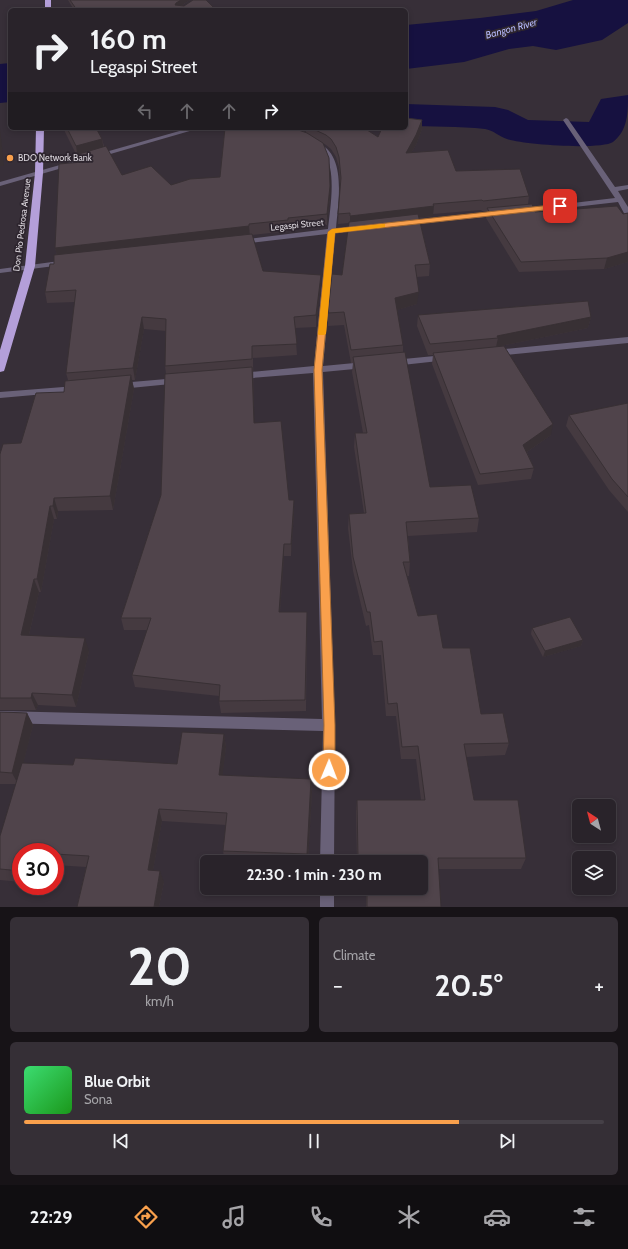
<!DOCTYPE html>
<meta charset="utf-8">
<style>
body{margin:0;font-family:Cabin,sans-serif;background:#352f36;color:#f1f3f6;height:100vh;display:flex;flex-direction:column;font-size:15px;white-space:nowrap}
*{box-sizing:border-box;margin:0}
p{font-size:13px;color:#a5a4a8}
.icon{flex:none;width:22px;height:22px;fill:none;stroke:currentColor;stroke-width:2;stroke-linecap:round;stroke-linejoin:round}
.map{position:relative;height:907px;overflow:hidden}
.side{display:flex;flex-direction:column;gap:10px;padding:10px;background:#171317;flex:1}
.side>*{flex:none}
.banner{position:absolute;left:8px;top:8px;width:400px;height:122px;border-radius:6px;box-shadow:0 2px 6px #0003,0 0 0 1px #454047;background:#29232a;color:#f1f3f6;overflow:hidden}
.needle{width:26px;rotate:324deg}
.buttons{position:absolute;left:572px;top:799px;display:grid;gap:8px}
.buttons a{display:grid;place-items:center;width:44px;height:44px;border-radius:6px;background:#29232a;box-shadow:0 2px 6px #0003,0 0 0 1px #454047;font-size:20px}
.speed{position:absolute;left:12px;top:843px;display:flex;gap:8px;font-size:20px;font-weight:700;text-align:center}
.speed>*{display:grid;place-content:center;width:52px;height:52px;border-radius:50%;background:#29232a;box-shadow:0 2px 6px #0003,0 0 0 1px #454047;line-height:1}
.speed .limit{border:6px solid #d22;background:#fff;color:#111}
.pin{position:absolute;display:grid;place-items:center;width:34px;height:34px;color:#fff;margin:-17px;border-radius:8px;box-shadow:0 2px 6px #0006}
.me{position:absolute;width:44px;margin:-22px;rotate:1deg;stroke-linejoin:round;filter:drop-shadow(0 0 3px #0008)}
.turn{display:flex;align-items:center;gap:14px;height:84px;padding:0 16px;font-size:18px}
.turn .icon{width:52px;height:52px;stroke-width:2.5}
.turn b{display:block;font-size:28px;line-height:34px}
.lanes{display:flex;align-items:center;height:38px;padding:0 16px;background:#0003;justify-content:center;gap:20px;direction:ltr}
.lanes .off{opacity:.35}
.big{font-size:30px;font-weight:700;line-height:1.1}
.side .widget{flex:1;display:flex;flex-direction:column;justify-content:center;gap:6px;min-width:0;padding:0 14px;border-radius:6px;background:#352f36}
.side .dial{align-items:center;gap:0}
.dial b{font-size:52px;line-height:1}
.song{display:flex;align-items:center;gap:12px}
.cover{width:48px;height:48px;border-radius:6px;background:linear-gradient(135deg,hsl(140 70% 55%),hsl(120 70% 35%))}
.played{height:4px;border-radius:2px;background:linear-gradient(90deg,#f9a04c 75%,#454047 75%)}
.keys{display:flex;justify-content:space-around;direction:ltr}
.heat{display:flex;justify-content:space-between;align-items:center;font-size:22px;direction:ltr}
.side .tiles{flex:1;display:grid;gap:10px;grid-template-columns:1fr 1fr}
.widget:last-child{grid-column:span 2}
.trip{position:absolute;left:200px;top:855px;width:228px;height:40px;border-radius:6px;background:#29232a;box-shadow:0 2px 6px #0003,0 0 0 1px #454047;font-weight:700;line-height:40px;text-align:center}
.menu{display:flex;height:64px;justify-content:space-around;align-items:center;background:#100e11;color:#a5a4a8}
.menu .icon{width:28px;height:28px}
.menu .active{color:#f9a04c}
.menu b{font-size:18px;color:#f1f3f6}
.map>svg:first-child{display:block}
.water{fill:#161140}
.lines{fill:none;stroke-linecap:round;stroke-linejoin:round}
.river{fill:#161140;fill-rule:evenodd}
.street{fill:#696178;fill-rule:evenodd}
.highway{fill:#b49fd9;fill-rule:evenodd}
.wall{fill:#453a40}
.shaded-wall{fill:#383034}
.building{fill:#50444b;stroke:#383034}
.route{fill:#f9a04c;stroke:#a26831}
.slow{fill:#f59e0b}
.poi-dot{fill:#f9a04c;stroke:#2d252e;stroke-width:1.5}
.labels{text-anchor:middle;stroke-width:3.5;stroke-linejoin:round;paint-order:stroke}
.far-poi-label{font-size:9px;fill:#dcd7dd;stroke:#2d252e;text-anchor:start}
.far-street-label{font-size:9px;fill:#dcd7dd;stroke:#2d252e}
.far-water-label{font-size:10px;font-style:italic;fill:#b5b9fa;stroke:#2d252e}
</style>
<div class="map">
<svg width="628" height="907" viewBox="0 0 628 907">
<rect width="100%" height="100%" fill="#372f38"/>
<!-- water -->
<g class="water">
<polygon points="573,0 628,0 628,23 602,40 556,50 533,46 509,49 464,62 406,69 406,25 480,18 536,11"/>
<polygon points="10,63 10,102 0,103 0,64"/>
</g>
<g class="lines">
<!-- river -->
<path class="river" d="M 628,95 C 628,113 628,130 613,142 C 601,150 523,145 507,139 C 500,137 493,130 485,129 C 459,126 432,127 406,126 L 406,104 L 495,107 L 508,110 L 528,120 L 589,122 L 601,99 Z"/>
<!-- street -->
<g class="street">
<polygon points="566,118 568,119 615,187 628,185 628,189 618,191 628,207 628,215 625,215 618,202 522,213 518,211 522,209 615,198 563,120"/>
<polygon points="190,128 200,128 0,186 0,182"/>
<path d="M 315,142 C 348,152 338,202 336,229 L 361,226 L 365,228 L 361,230 L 335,233 L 323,366 L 365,362 L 370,365 L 365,368 L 323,372 L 335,725 L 334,862 L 320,862 L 323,731 L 0,723 L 0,711 L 322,719 L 313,373 L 240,379 L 235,376 L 240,373 L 314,366 L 327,234 L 240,244 L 236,242 L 240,240 L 328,229 C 330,209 337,170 324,153 C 321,149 315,147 312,144 Z"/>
<polygon points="500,211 504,213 503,215 407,225 403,223 407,221"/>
<polygon points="67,260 70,260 70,264 0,273 0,269"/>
<polygon points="628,337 628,343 495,356 491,353 495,350"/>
<polygon points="445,355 450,358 448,360 393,366 388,363 393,360"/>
<polygon points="178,378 183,381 181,383 120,389 115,386 120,383"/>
<polygon points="76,386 81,389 79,391 0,398 0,392"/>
<rect x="320" y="888" width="14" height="19"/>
</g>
<!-- highway -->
<g class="highway">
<rect x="45" y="0" width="6" height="10"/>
<polygon points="36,128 44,128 43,173 35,266 5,368 4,371 0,372 0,350 25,266 35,173"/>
</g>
</g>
<!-- wall -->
<g class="wall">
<polygon points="68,0 190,0 181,6 216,10 74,10"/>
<polygon points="64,128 96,128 102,139 104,146 122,175 171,185 220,177 225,128 295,128 295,129 306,132 306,128 364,128 378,137 422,129 416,145 411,153 456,171 529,196 528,204 535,212 623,214 628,213 628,262 604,269 519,272 486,218 487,211 482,211 481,210 433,214 433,216 419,218 430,264 429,276 417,277 417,304 397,310 403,345 403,353 430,487 479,518 477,532 408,536 410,562 409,576 407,576 418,616 443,648 481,714 509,743 505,755 466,757 474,800 526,858 521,869 438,869 441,907 366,907 366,888 421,888 421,862 357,862 356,812 357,800 421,800 416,759 401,759 396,716 386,716 381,655 373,655 369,625 366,626 353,571 348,528 349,514 364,513 354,447 355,433 363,433 352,372 353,363 351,363 344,325 328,326 328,313 342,275 349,223 338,224 340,185 339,167 336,157 331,149 326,145 323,143 330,186 330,197 327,225 289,229 289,231 252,235 263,271 320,286 316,327 295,328 297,355 253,358 254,423 294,512 291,556 284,556 280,612 307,612 306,711 221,713 219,701 219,696 135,687 132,675 147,630 124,630 121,618 161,495 166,374 165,366 166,331 144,329 135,380 132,380 134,389 113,510 58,511 57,519 54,519 41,592 39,592 29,635 89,651 76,707 38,705 36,710 0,710 0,454 21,443 64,392 68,380 66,373 75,302 47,303 45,292 57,255 55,248 81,162 80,158 78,158 65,132"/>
<polygon points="418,315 591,317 588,328 496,347 551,435 527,452 534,468 531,479 478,485 432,364 433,355 428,355 417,326"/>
<polygon points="628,403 628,512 609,490 566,426 569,415"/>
<polygon points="532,628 583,640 581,646 543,657 531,634"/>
<polygon points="0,712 27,713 33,725 23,763 73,765 177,764 224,734 226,747 222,776 311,779 312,792 308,862 225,862 223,851 226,825 162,821 153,870 164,882 159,907 77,907 86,867 55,865 55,852 21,852 21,882 0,880 0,836 16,784 0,784"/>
</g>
<!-- shaded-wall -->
<g class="shaded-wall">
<polygon points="181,0 190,0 176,9 175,5 176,3"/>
<polygon points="422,120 422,129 416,145 405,163 406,153"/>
<polygon points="0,128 4,166 0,166"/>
<polygon points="151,128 172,128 151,132"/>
<polygon points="102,139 104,151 79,154 80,158 78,158 76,146"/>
<polygon points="330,186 330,197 327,225 327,214"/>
<polygon points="434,206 433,216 350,226 350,216"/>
<polygon points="249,226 250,237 58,259 55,248"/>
<polygon points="628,252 628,262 604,269 607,258"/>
<polygon points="321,275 320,286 316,327 316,315"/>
<polygon points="419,292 417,304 394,311 395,298"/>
<polygon points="142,317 144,329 135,380 133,368"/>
<polygon points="591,317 588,328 496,347 498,338 497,336"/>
<polygon points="252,367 253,379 255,435 254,423"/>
<polygon points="131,375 134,389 113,510 110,496"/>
<polygon points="553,424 551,435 521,456 523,445"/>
<polygon points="54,498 58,511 57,519 53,506"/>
<polygon points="294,500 294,512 291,556 291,544"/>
<polygon points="50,506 54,519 41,592 37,579"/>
<polygon points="284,544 284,556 279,623 279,612"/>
<polygon points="34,579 39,592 26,647 21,635"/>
<polygon points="85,638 89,651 76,707 72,695"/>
<polygon points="583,640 581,646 543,657 545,651"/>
<polygon points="32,693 38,705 36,710 31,698"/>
<polygon points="27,713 33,725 18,784 12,773"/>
<polygon points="224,734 226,747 221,788 219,775"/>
<polygon points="311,779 312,792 308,862 307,854"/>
<polygon points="159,809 162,821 151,881 148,870"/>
<polygon points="160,871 164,882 159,907 154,907"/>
</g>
<!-- building -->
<g class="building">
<polygon points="70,0 181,0 176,3 175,5 184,6 193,0 206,0 216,10 77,10"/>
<polygon points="406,118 422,120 416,135 406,153 448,150 456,171 520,169 529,196 483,201 482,200 433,204 434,206 350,216 350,213 338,214 341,178 339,157 336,147 331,139 326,135 311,128 364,128 378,137 382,128 406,128"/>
<polygon points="67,128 96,128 102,139 76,146"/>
<polygon points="225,128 293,128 307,133 323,143 329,158 330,186 327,214 288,218 288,220 249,224 249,226 55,248 59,164 83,162 79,154 106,146 122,175 151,166 171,185 190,179 220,177"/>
<polygon points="532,204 535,212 617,206 623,214 628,213 628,252 607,258 521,262 487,208"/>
<polygon points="418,214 430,264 415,265 419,292 395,298 403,345 351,350 344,312 328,313 332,274 342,275 349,222"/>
<polygon points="252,234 263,271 321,275 316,315 294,317 297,344 252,346 252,359 165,366 166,319 142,317 133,368 66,373 76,290 45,292 50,264 54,264 54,255"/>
<polygon points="588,301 591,317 497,336 498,338 430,344 418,315"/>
<polygon points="504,346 553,424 523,445 534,468 480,474 433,353"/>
<polygon points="405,352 430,487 471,485 479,518 406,522 410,562 403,562 418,616 437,614 443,648 470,648 481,714 503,713 509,743 464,744 474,800 518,800 526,858 438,858 441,907 367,907 367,888 421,888 421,862 367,862 367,858 358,858 357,800 425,800 418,746 402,747 397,703 388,704 382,641 374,642 370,612 367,612 353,557 349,514 366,513 355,433 367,433 353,357"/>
<polygon points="252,367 254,423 281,421 289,500 294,500 291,544 284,544 279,612 307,612 305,700 219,701 220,685 132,675 151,618 121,618 161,495 165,374"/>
<polygon points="131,375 110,496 54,498 53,506 50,506 37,579 34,579 21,635 85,638 72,695 32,693 31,698 0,698 0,454 3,444 21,443 36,393 64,392 65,381"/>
<polygon points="628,403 628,497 612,479 569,415"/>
<polygon points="570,617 583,640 545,651 532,628"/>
<polygon points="0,712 27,713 12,773 0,772"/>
<polygon points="182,732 224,734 219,775 311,779 307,854 223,851 227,813 159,809 148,870 160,871 154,907 77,907 89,856 55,854 55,852 21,852 21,871 0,869 0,836 22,763 73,765 75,758 177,764"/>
</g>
<!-- route -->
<polygon class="route" points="560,204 564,206 563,208 335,233 322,370 335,725 335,770 333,774 329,776 324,774 323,770 324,725 314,370 328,232 332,229"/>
<!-- slow -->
<polygon class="slow" points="383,224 385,224 385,227 335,233 326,334 324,335 319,335 318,334 328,232 332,229"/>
<!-- markers -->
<circle class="poi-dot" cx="10" cy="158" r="4"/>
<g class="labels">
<!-- far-poi labels -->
<g class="far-poi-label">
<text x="18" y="161">BDO Network Bank</text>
</g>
<!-- far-street labels -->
<g class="far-street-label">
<text transform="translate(22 225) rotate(-83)" y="3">Don Pio Pedrosa Avenue</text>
<text transform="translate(297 225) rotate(-6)" y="3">Legaspi Street</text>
</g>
<!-- far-water labels -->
<g class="far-water-label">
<text transform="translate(511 28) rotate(-15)" y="4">Bangon River</text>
</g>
</g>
</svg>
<div class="buttons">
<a><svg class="needle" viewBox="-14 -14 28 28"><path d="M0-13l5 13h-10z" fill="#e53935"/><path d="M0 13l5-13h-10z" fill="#a5a4a8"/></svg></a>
<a><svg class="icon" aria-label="layers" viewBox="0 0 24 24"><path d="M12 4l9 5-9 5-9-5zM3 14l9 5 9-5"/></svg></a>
</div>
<div class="speed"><div class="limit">30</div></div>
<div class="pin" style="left:560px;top:206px;background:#d93025"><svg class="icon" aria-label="arrive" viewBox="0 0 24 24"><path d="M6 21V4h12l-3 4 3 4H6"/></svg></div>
<svg class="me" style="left:329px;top:770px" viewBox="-20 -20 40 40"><circle r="17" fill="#f9a04c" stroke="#fff" stroke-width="3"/><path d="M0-11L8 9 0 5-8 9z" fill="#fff"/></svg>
<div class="trip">22:30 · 1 min · 230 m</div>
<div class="banner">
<div class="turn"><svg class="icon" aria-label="right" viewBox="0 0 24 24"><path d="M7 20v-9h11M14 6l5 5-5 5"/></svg><div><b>160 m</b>Legaspi Street</div></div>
<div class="lanes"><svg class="icon off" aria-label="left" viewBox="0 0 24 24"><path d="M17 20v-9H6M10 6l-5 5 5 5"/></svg><svg class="icon off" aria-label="ahead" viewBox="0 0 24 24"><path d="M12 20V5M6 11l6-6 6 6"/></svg><svg class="icon off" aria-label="ahead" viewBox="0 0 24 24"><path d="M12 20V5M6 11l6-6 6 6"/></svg><svg class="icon" aria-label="right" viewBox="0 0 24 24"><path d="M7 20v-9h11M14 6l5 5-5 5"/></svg></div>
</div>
</div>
<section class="side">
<div class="tiles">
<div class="widget dial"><b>20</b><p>km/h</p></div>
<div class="widget"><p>Climate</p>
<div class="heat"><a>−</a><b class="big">20.5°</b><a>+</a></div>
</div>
<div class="widget">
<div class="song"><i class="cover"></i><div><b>Blue Orbit</b><p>Sona</p></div></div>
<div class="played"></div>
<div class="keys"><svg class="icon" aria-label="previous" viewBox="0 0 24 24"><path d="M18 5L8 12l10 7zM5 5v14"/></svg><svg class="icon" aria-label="pause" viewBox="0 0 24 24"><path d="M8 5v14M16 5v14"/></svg><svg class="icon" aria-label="next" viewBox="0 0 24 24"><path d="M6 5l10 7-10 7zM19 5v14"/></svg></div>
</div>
</div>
</section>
<nav class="menu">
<b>22:29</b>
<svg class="icon active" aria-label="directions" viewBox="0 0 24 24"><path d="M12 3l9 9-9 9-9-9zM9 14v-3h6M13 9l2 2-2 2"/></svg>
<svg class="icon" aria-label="music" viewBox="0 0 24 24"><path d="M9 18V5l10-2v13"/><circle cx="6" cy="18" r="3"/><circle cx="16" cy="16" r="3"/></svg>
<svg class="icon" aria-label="phone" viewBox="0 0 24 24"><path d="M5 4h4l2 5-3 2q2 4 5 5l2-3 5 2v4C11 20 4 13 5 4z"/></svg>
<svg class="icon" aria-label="climate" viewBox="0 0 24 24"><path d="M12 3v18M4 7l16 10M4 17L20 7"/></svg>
<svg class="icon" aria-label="car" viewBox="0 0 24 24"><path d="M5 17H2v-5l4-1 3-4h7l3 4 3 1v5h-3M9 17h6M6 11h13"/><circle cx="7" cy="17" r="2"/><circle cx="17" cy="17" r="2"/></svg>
<svg class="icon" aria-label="filters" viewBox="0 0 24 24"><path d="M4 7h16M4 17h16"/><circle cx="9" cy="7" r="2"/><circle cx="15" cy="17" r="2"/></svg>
</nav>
